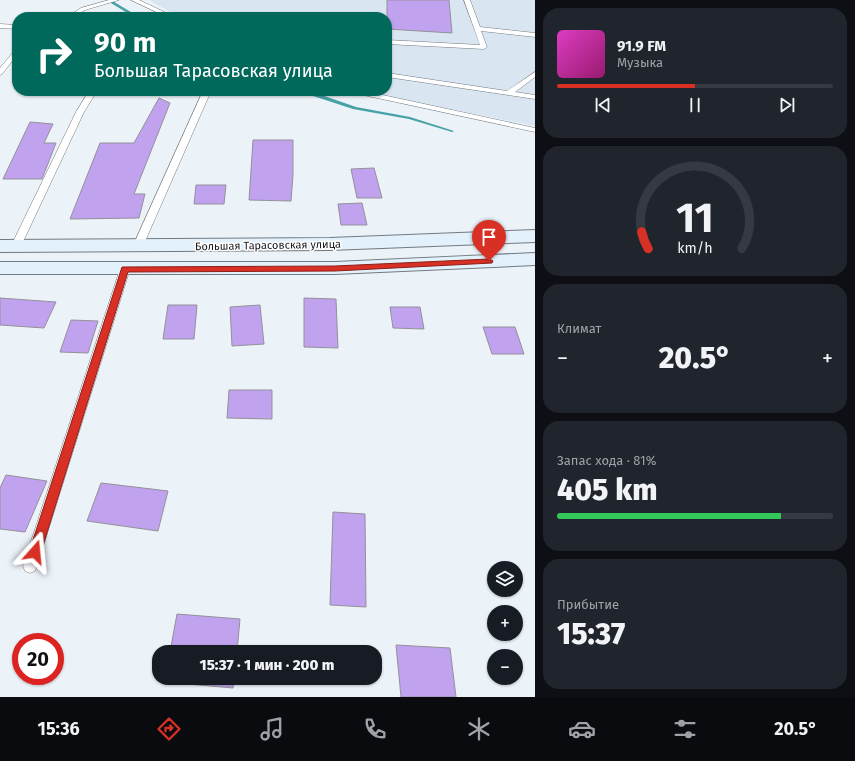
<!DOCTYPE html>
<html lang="ru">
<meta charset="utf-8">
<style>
body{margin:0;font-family:"Fira Sans",sans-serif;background:#20242c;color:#f1f3f6;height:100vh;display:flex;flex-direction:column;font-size:15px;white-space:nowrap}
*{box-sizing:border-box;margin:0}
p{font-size:13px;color:#9ea1a6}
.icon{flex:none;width:22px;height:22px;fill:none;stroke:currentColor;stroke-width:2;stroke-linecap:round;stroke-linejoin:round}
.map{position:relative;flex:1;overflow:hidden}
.details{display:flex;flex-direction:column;gap:8px;padding:8px;background:#0d0f14;width:320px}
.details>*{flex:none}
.hud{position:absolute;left:12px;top:12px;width:380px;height:84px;border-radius:16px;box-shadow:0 1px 3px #0004;background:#00695c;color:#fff;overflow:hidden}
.buttons{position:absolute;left:487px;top:561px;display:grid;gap:8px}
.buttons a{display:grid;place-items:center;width:36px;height:36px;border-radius:50%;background:#171b24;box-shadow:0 1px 3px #0004;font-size:20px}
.speed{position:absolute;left:12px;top:633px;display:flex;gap:8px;font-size:20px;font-weight:700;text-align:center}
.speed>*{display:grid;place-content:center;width:52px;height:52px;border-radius:50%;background:#171b24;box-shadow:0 1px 3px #0004;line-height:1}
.speed .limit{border:6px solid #d22;background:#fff;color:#111}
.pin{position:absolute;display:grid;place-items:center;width:34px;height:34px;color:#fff;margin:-41px -17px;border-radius:50% 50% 50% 0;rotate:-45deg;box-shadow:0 0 4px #0007}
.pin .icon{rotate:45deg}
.me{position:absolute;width:44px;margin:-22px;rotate:18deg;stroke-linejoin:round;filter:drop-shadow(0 0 3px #0008)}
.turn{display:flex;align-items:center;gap:14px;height:84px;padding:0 16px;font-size:18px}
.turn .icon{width:52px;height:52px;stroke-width:2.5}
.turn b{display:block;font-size:28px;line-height:34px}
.big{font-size:30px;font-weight:800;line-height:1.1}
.details .card{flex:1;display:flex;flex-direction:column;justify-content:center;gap:6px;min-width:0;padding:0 14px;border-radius:16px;background:#20242c}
.details .dial{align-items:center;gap:0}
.dial svg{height:104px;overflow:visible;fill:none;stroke:#363941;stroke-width:7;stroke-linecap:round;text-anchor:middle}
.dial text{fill:#f1f3f6;stroke:none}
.song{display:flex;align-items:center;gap:12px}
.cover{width:48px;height:48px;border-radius:6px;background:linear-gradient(135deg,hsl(310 70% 55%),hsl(320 70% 35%))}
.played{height:4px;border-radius:2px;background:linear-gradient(90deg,#d93025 50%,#363941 50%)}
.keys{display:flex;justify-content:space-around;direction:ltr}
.heat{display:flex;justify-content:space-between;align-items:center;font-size:22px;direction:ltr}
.charge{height:6px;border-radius:3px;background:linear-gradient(90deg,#34c759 81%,#363941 0)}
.trip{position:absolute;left:152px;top:645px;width:230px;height:40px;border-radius:16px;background:#171b24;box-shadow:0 1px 3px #0004;font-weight:800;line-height:40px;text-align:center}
.tabs{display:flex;height:64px;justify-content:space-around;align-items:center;background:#090b0e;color:#9ea1a6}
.tabs .icon{width:28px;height:28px}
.tabs .selected{color:#d93025}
.tabs b{font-size:18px;color:#f1f3f6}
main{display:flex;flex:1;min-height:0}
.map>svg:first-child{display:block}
.built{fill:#d9e6f2}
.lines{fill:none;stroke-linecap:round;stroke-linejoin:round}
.stream{fill:#47a2a7;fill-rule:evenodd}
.building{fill:#c0a2ef;stroke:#939198}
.lane-casing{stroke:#737a7f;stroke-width:1}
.secondary-casing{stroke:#737a7f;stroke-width:2}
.lane{fill:#fff;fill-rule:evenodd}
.secondary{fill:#e3f1fc;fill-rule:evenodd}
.route{fill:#d93025;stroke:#8d1f18}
.labels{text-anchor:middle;stroke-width:3;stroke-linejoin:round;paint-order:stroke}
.street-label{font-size:11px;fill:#15171a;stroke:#fff}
</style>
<main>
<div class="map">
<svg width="535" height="697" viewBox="0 0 535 697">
<rect width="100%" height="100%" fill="#ebf2f8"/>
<!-- built -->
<polygon class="built" points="151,0 535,0 535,126 360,91 387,91 387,17 180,17 150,1"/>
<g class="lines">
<!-- stream -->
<g class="stream">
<polygon points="106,0 111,0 139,17 134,17"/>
<polygon points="305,91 310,91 356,107 410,117 454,131 452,132 409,119 353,109 307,94"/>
</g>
</g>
<!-- building -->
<g class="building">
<polygon points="387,0 449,0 452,33 387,29"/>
<polygon points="159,98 170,103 134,194 145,194 139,218 70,219 100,143 134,143"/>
<polygon points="30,122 53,124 44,143 56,143 42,179 3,179"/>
<polygon points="253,140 293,140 293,175 291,201 249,200"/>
<polygon points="374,168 382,198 357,198 351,169"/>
<polygon points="196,185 226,185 224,204 194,204"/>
<polygon points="362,203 367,225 341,225 338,204"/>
<polygon points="0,298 56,302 44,328 0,325"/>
<polygon points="304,298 336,299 338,348 304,347"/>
<polygon points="168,305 197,305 194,339 163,339"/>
<polygon points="260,305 264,344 232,346 230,307"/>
<polygon points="390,307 420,307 424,329 393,328"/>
<polygon points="71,320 98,321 88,353 60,352"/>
<polygon points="483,327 515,327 524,354 492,354"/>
<polygon points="229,390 272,390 272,419 227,418"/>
<polygon points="6,475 47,481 25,532 0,529 0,488"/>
<polygon points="101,483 168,491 158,531 87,521"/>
<polygon points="333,512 365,514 366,607 330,605"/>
<polygon points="177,614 240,619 237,652 170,652"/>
<polygon points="396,645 450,648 456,697 401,697"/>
<polygon points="166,678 234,678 233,688 165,682"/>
</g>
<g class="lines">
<defs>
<g id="lane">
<polygon points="109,0 119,0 85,10 74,17 67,17 81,8"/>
<polygon points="131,0 139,0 175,17 167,17"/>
<polygon points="464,0 470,0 480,27 535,33 535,37 481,31 487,47 484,49 387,44 387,40 480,45"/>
<polygon points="0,24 17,25 17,29 0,28"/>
<polygon points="17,49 17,55 2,74 0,75 0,68 15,50"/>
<polygon points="535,72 535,77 515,92 535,95 535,99 387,77 387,73 507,91"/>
<polygon points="89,91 97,91 84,112 21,246 16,249 13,248 11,246 76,112"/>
<polygon points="203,91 211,91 143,246 138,249 135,248 133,246"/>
<polygon points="350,91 364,91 535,128 535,132 354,93"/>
<polygon points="125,266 130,269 37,566 35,571 30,573 25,571 23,566 120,269"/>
</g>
<g id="secondary">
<polygon points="535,230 535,242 330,250 0,252 0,240 330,238"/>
<polygon points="535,253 535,265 335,274 0,274 0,262 335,262"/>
</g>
</defs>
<!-- lane casing -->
<use href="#lane" class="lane-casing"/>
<!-- secondary casing -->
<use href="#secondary" class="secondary-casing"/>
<!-- lane -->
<use href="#lane" class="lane"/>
<!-- secondary -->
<use href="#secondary" class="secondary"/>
</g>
<!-- route -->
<polygon class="route" points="489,259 493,261 492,263 335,271 128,272 41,552 39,555 35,557 31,555 29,552 122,267 335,266"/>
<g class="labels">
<!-- street labels -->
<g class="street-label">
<text transform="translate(268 245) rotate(-1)" y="4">Большая Тарасовская улица</text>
</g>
</g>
</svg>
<div class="buttons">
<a><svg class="icon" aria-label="layers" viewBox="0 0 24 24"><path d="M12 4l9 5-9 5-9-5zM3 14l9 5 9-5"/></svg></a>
<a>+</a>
<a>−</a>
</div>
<div class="speed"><div class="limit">20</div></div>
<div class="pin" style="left:489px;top:261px;background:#d93025"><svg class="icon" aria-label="arrive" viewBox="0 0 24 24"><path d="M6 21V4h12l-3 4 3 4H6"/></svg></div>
<svg class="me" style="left:35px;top:552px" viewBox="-20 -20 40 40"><path d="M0-17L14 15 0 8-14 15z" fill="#d93025" stroke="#fff" stroke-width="4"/></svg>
<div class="trip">15:37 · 1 мин · 200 m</div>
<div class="hud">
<div class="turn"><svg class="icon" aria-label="right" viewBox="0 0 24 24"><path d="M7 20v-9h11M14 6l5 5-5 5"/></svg><div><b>90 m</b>Большая Тарасовская улица</div></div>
</div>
</div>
<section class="details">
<div class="card">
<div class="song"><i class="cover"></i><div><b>91.9 FM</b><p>Музыка</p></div></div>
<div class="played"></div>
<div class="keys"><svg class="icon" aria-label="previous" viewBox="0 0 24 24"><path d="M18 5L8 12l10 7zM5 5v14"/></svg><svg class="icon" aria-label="pause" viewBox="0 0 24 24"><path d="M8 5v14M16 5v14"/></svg><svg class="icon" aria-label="next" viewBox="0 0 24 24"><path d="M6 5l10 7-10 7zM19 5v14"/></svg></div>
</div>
<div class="card dial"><svg viewBox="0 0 100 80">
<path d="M14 69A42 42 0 1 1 86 69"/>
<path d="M14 69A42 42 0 0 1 9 56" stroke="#d93025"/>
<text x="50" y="56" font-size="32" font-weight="700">11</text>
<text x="50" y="72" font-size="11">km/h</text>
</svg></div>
<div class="card"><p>Климат</p>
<div class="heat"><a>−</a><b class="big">20.5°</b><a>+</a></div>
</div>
<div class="card"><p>Запас хода · 81%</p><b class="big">405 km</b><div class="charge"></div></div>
<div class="card"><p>Прибытие</p><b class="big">15:37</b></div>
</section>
</main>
<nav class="tabs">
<b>15:36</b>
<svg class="icon selected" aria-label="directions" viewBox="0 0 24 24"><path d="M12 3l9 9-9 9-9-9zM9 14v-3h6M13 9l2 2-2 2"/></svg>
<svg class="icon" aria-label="music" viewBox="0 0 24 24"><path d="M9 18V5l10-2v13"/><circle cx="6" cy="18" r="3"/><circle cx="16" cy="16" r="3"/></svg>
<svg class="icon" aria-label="phone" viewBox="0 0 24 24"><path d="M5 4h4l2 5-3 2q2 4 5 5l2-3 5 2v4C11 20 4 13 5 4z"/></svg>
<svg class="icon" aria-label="climate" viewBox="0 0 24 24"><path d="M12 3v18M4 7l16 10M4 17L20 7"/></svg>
<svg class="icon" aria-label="car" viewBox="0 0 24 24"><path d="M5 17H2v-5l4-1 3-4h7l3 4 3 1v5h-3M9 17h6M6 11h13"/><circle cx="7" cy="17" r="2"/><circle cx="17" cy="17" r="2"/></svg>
<svg class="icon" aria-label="filters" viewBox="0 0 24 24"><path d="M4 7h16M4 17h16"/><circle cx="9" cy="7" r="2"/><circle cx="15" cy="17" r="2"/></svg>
<b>20.5°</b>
</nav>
